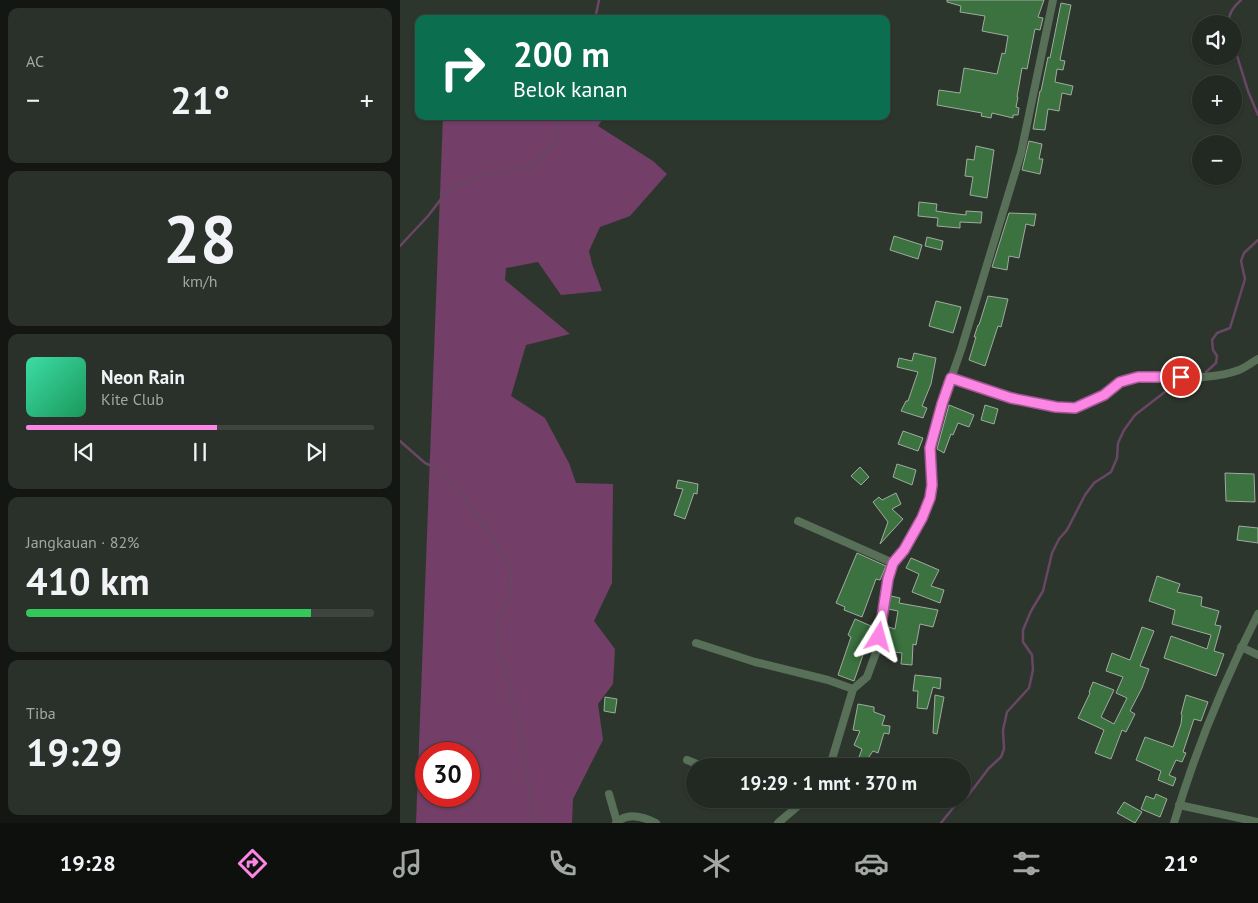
<!DOCTYPE html>
<html lang="id">
<meta charset="utf-8">
<style>
body{margin:0;font-family:"PT Sans",sans-serif;background:#2a302a;color:#f1f3f6;height:100vh;display:flex;flex-direction:column;font-size:19px;white-space:nowrap}
*{box-sizing:border-box;margin:0}
p{font-size:16px;color:#a2a6a5}
.icon{flex:none;width:28px;height:28px;fill:none;stroke:currentColor;stroke-width:2;stroke-linecap:round;stroke-linejoin:round}
.map{position:relative;flex:1;overflow:hidden}
.sheet{display:flex;flex-direction:column;gap:8px;padding:8px;background:#131613;width:400px}
.sheet>*{flex:none}
.top-card{position:absolute;left:15px;top:15px;width:475px;height:105px;border-radius:10px;box-shadow:0 1px 4px #0004,0 0 0 1px #3f4440;background:#0b6e4f;color:#fff;overflow:hidden}
.buttons{position:absolute;left:792px;top:15px;display:grid;gap:10px}
.buttons a{display:grid;place-items:center;width:50px;height:50px;border-radius:50%;background:#222822;box-shadow:0 1px 4px #0004,0 0 0 1px #3f4440;font-size:25px}
.speed{position:absolute;left:15px;top:742px;display:flex;gap:10px;font-size:25px;font-weight:700;text-align:center}
.speed>*{display:grid;place-content:center;width:65px;height:65px;border-radius:50%;background:#222822;box-shadow:0 1px 4px #0004,0 0 0 1px #3f4440;line-height:1}
.speed .limit{border:8px solid #d22;background:#fff;color:#111}
.pin{position:absolute;display:grid;place-items:center;width:42px;height:42px;color:#fff;margin:-21px;border:2px solid #fff;border-radius:50%;box-shadow:0 1px 5px #0007}
.me{position:absolute;width:55px;margin:-28px;rotate:8deg;stroke-linejoin:round;filter:drop-shadow(0 0 4px #0008)}
.turn{display:flex;align-items:center;gap:18px;height:105px;padding:0 15px;font-size:22px}
.turn .icon{width:65px;height:65px;stroke-width:2.5}
.turn b{display:block;font-size:35px;line-height:42px}
.big{font-size:38px;font-weight:700;line-height:1.1}
.sheet .widget{flex:1;display:flex;flex-direction:column;justify-content:center;gap:8px;min-width:0;padding:0 18px;border-radius:10px;background:#2a302a}
.sheet .dial{align-items:center;gap:0}
.dial b{font-size:65px;line-height:1}
.song{display:flex;align-items:center;gap:15px}
.cover{width:60px;height:60px;border-radius:8px;background:linear-gradient(135deg,hsl(160 70% 55%),hsl(150 70% 35%))}
.played{height:5px;border-radius:2px;background:linear-gradient(90deg,#fc86e4 55%,#3f4440 55%)}
.keys{display:flex;justify-content:space-around;direction:ltr}
.heat{display:flex;justify-content:space-between;align-items:center;font-size:28px;direction:ltr}
.charge{height:8px;border-radius:4px;background:linear-gradient(90deg,#34c759 82%,#3f4440 0)}
.trip{position:absolute;left:286px;top:758px;width:285px;height:50px;border-radius:25px;background:#222822;box-shadow:0 1px 4px #0004,0 0 0 1px #3f4440;font-weight:700;line-height:50px;text-align:center}
.tabs{display:flex;height:80px;justify-content:space-around;align-items:center;background:#0e100e;color:#a2a6a5}
.tabs .icon{width:35px;height:35px}
.tabs .on{color:#fc86e4}
.tabs b{font-size:22px;color:#f1f3f6}
main{display:flex;flex:1;min-height:0}
.map>svg:first-child{display:block}
.green{fill:#733e68;fill-rule:evenodd}
.lines{fill:none;stroke-linecap:round;stroke-linejoin:round}
.stream{stroke:#694663;stroke-width:2.5}
.building{fill:#3b723f;stroke:#a0aba0}
.minor{stroke:#586f58;stroke-width:8}
.route-casing{stroke:#a45794;stroke-width:12}
.route{stroke:#fc86e4;stroke-width:9}
</style>
<main>
<section class="sheet">
<div class="widget"><p>AC</p>
<div class="heat"><a>−</a><b class="big">21°</b><a>+</a></div>
</div>
<div class="widget dial"><b>28</b><p>km/h</p></div>
<div class="widget">
<div class="song"><i class="cover"></i><div><b>Neon Rain</b><p>Kite Club</p></div></div>
<div class="played"></div>
<div class="keys"><svg class="icon" aria-label="previous" viewBox="0 0 24 24"><path d="M18 5L8 12l10 7zM5 5v14"/></svg><svg class="icon" aria-label="pause" viewBox="0 0 24 24"><path d="M8 5v14M16 5v14"/></svg><svg class="icon" aria-label="next" viewBox="0 0 24 24"><path d="M6 5l10 7-10 7zM19 5v14"/></svg></div>
</div>
<div class="widget"><p>Jangkauan · 82%</p><b class="big">410 km</b><div class="charge"></div></div>
<div class="widget"><p>Tiba</p><b class="big">19:29</b></div>
</section>
<div class="map">
<svg width="858" height="823" viewBox="0 0 858 823">
<rect width="100%" height="100%" fill="#2d362d"/>
<!-- green -->
<path class="green" d="M 43,116 L 205,116 L 198,126 L 253,161 L 267,174 L 230,216 L 200,227 L 189,251 L 192,264 L 202,291 L 161,295 L 138,262 L 106,268 L 105,280 L 170,334 L 126,345 L 111,396 L 145,418 L 169,463 L 176,483 L 213,484 L 212,583 L 194,621 L 215,649 L 213,684 L 198,704 L 203,740 L 173,799 L 172,823 L 16,823 ZM 26,754 L 69,754 L 69,796 L 26,796 Z"/>
<g class="lines">
<!-- stream -->
<g class="stream">
<polyline points="195,19 199,0"/>
<path d="M 828,24 C 829,13 833,7 841,0"/>
<polyline points="834,46 848,91 858,115"/>
<polyline points="0,246 28,216 48,190 63,182 78,177 114,171 130,166 141,158 154,144 160,116"/>
<polyline points="806,372 816,363 817,356 813,350 812,340 817,333 830,328 845,279 841,261 844,253 858,240"/>
<path d="M 0,441 L 25,463 L 34,467 L 71,505 L 110,567 C 117,598 94,613 96,644 C 96,650 100,656 102,662 C 107,673 109,686 112,699 C 122,739 130,781 133,823"/>
<polyline points="541,823 557,803 567,797 589,768 601,757 604,749 603,730 607,712 629,688 633,670 632,655 623,642 623,630 631,611 643,591 652,553 659,539 667,530 685,495 694,483 711,472 717,458 718,443 724,430 735,415 770,388 785,381"/>
</g>
</g>
<!-- building -->
<g class="building">
<polygon points="547,0 644,0 638,17 643,18 640,30 635,29 627,69 622,68 617,97 618,97 616,107 619,108 618,115 613,115 613,118 592,113 591,118 581,116 582,113 537,105 539,90 560,93 564,68 597,74 602,53 605,54 608,36 582,31 585,16 560,12 561,6 547,2"/>
<polygon points="661,3 671,5 660,60 665,61 663,70 657,69 655,82 673,86 671,95 662,93 659,111 648,109 645,130 633,129 640,91 641,91 648,57 650,58"/>
<polygon points="629,141 642,144 639,159 643,159 640,174 622,170"/>
<polygon points="576,146 594,150 587,198 570,195 573,177 565,176 567,159 574,160"/>
<polygon points="519,202 537,204 536,211 549,213 566,215 566,211 582,212 581,223 560,222 560,228 537,226 538,218 518,216"/>
<polygon points="609,213 636,214 634,226 626,224 619,258 609,256 607,270 592,267"/>
<polygon points="494,236 522,245 518,259 490,250"/>
<polygon points="527,237 543,241 541,250 525,246"/>
<polygon points="588,296 608,299 601,327 598,326 585,366 569,360 576,337 574,337 578,325 579,325"/>
<polygon points="536,301 561,307 553,333 529,326"/>
<polygon points="514,353 536,358 531,384 522,406 527,408 523,418 501,411 506,401 508,401 518,372 497,367 499,358 512,361"/>
<polygon points="549,405 574,415 569,427 558,423 553,435 551,434 544,453 537,449"/>
<polygon points="585,405 598,409 594,424 581,420"/>
<polygon points="503,431 523,438 518,451 498,444"/>
<polygon points="497,464 516,470 512,485 493,477"/>
<polygon points="460,467 469,477 461,485 451,476"/>
<polygon points="825,473 854,474 855,502 826,501"/>
<polygon points="278,480 298,484 297,494 294,493 285,519 274,515 283,489 276,488"/>
<polygon points="496,493 501,504 492,509 503,519 480,544 488,522 473,502 479,497 482,500"/>
<polygon points="839,526 858,528 858,543 837,540"/>
<polygon points="457,553 486,566 480,580 476,579 462,617 444,610 445,607 436,603"/>
<polygon points="511,558 539,570 531,586 544,590 540,603 512,592 519,574 506,568"/>
<polygon points="757,576 780,584 777,592 802,597 801,606 819,611 815,625 821,626 814,651 824,654 816,676 764,658 771,636 807,649 811,635 772,624 775,610 749,601"/>
<polygon points="491,596 500,598 499,603 538,610 533,627 520,624 516,645 513,644 512,665 501,664 502,653 485,651 489,627 495,629 498,611 488,609"/>
<polygon points="455,619 471,626 459,652 463,655 454,681 438,675 451,637 448,635"/>
<polygon points="742,627 754,631 740,666 749,669 742,688 730,711 735,714 726,732 722,730 711,759 695,753 704,730 678,718 690,693 689,692 693,682 714,690 701,717 714,724 727,698 716,693 723,677 706,671 712,653 730,660"/>
<polygon points="515,675 541,678 540,689 533,687 527,709 517,708 518,691 513,691"/>
<polygon points="535,695 544,697 537,734 533,733"/>
<polygon points="786,695 808,702 801,721 794,719 783,752 786,753 782,762 776,760 769,775 776,778 773,786 758,780 761,771 736,760 745,737 773,747 781,724 782,715 781,714"/>
<polygon points="205,697 217,699 215,713 204,711"/>
<polygon points="458,704 474,707 474,712 485,716 482,725 490,726 489,734 484,733 478,753 473,751 464,764 458,760 462,749 454,745 460,731 453,730"/>
<polygon points="756,794 767,799 760,817 741,809 746,796 754,799"/>
<polygon points="724,802 742,812 735,823 717,813"/>
</g>
<g class="lines">
<!-- minor -->
<g class="minor">
<path d="M 551,378 C 583,388 653,416 684,405 C 704,398 718,378 740,377 C 773,375 807,382 839,370 C 845,368 852,362 858,359"/>
<polyline points="398,521 493,563"/>
<polyline points="296,643 355,662 428,680 453,689 430,766"/>
<polyline points="841,647 858,655"/>
<polyline points="453,689 467,677 477,650 483,603 493,563 504,550 523,518 530,498 532,485 530,467 531,448 542,404 561,350 621,153 653,0"/>
<polyline points="287,760 302,766"/>
<polyline points="209,794 217,822"/>
<polyline points="779,805 858,822"/>
<path d="M 216,823 C 227,812 244,817 256,823"/>
<polyline points="378,823 406,799"/>
<path d="M 774,823 C 795,751 824,681 858,614"/>
</g>
</g>
<g class="lines">
<defs>
<polyline id="route" points="479,637 488,579 493,563 504,550 522,518 530,498 532,485 530,448 542,404 551,378 611,398 656,407 675,408 704,395 720,382 738,377 781,377"/>
</defs>
<!-- route casing -->
<use href="#route" class="route-casing"/>
<!-- route -->
<use href="#route" class="route"/>
</g>
</svg>
<div class="buttons">
<a><svg class="icon" aria-label="sound" viewBox="0 0 24 24"><path d="M4 9h4l5-4v14l-5-4H4zM17 9q2 3 0 6"/></svg></a>
<a>+</a>
<a>−</a>
</div>
<div class="speed"><div class="limit">30</div></div>
<div class="pin" style="left:781px;top:377px;background:#d93025"><svg class="icon" aria-label="arrive" viewBox="0 0 24 24"><path d="M6 21V4h12l-3 4 3 4H6"/></svg></div>
<svg class="me" style="left:479px;top:637px" viewBox="-20 -20 40 40"><path d="M0-17L14 15 0 8-14 15z" fill="#fc86e4" stroke="#fff" stroke-width="4"/></svg>
<div class="trip">19:29 · 1 mnt · 370 m</div>
<div class="top-card">
<div class="turn"><svg class="icon" aria-label="right" viewBox="0 0 24 24"><path d="M7 20v-9h11M14 6l5 5-5 5"/></svg><div><b>200 m</b>Belok kanan</div></div>
</div>
</div>
</main>
<nav class="tabs">
<b>19:28</b>
<svg class="icon on" aria-label="directions" viewBox="0 0 24 24"><path d="M12 3l9 9-9 9-9-9zM9 14v-3h6M13 9l2 2-2 2"/></svg>
<svg class="icon" aria-label="music" viewBox="0 0 24 24"><path d="M9 18V5l10-2v13"/><circle cx="6" cy="18" r="3"/><circle cx="16" cy="16" r="3"/></svg>
<svg class="icon" aria-label="phone" viewBox="0 0 24 24"><path d="M5 4h4l2 5-3 2q2 4 5 5l2-3 5 2v4C11 20 4 13 5 4z"/></svg>
<svg class="icon" aria-label="climate" viewBox="0 0 24 24"><path d="M12 3v18M4 7l16 10M4 17L20 7"/></svg>
<svg class="icon" aria-label="car" viewBox="0 0 24 24"><path d="M5 17H2v-5l4-1 3-4h7l3 4 3 1v5h-3M9 17h6M6 11h13"/><circle cx="7" cy="17" r="2"/><circle cx="17" cy="17" r="2"/></svg>
<svg class="icon" aria-label="filters" viewBox="0 0 24 24"><path d="M4 7h16M4 17h16"/><circle cx="9" cy="7" r="2"/><circle cx="15" cy="17" r="2"/></svg>
<b>21°</b>
</nav>
